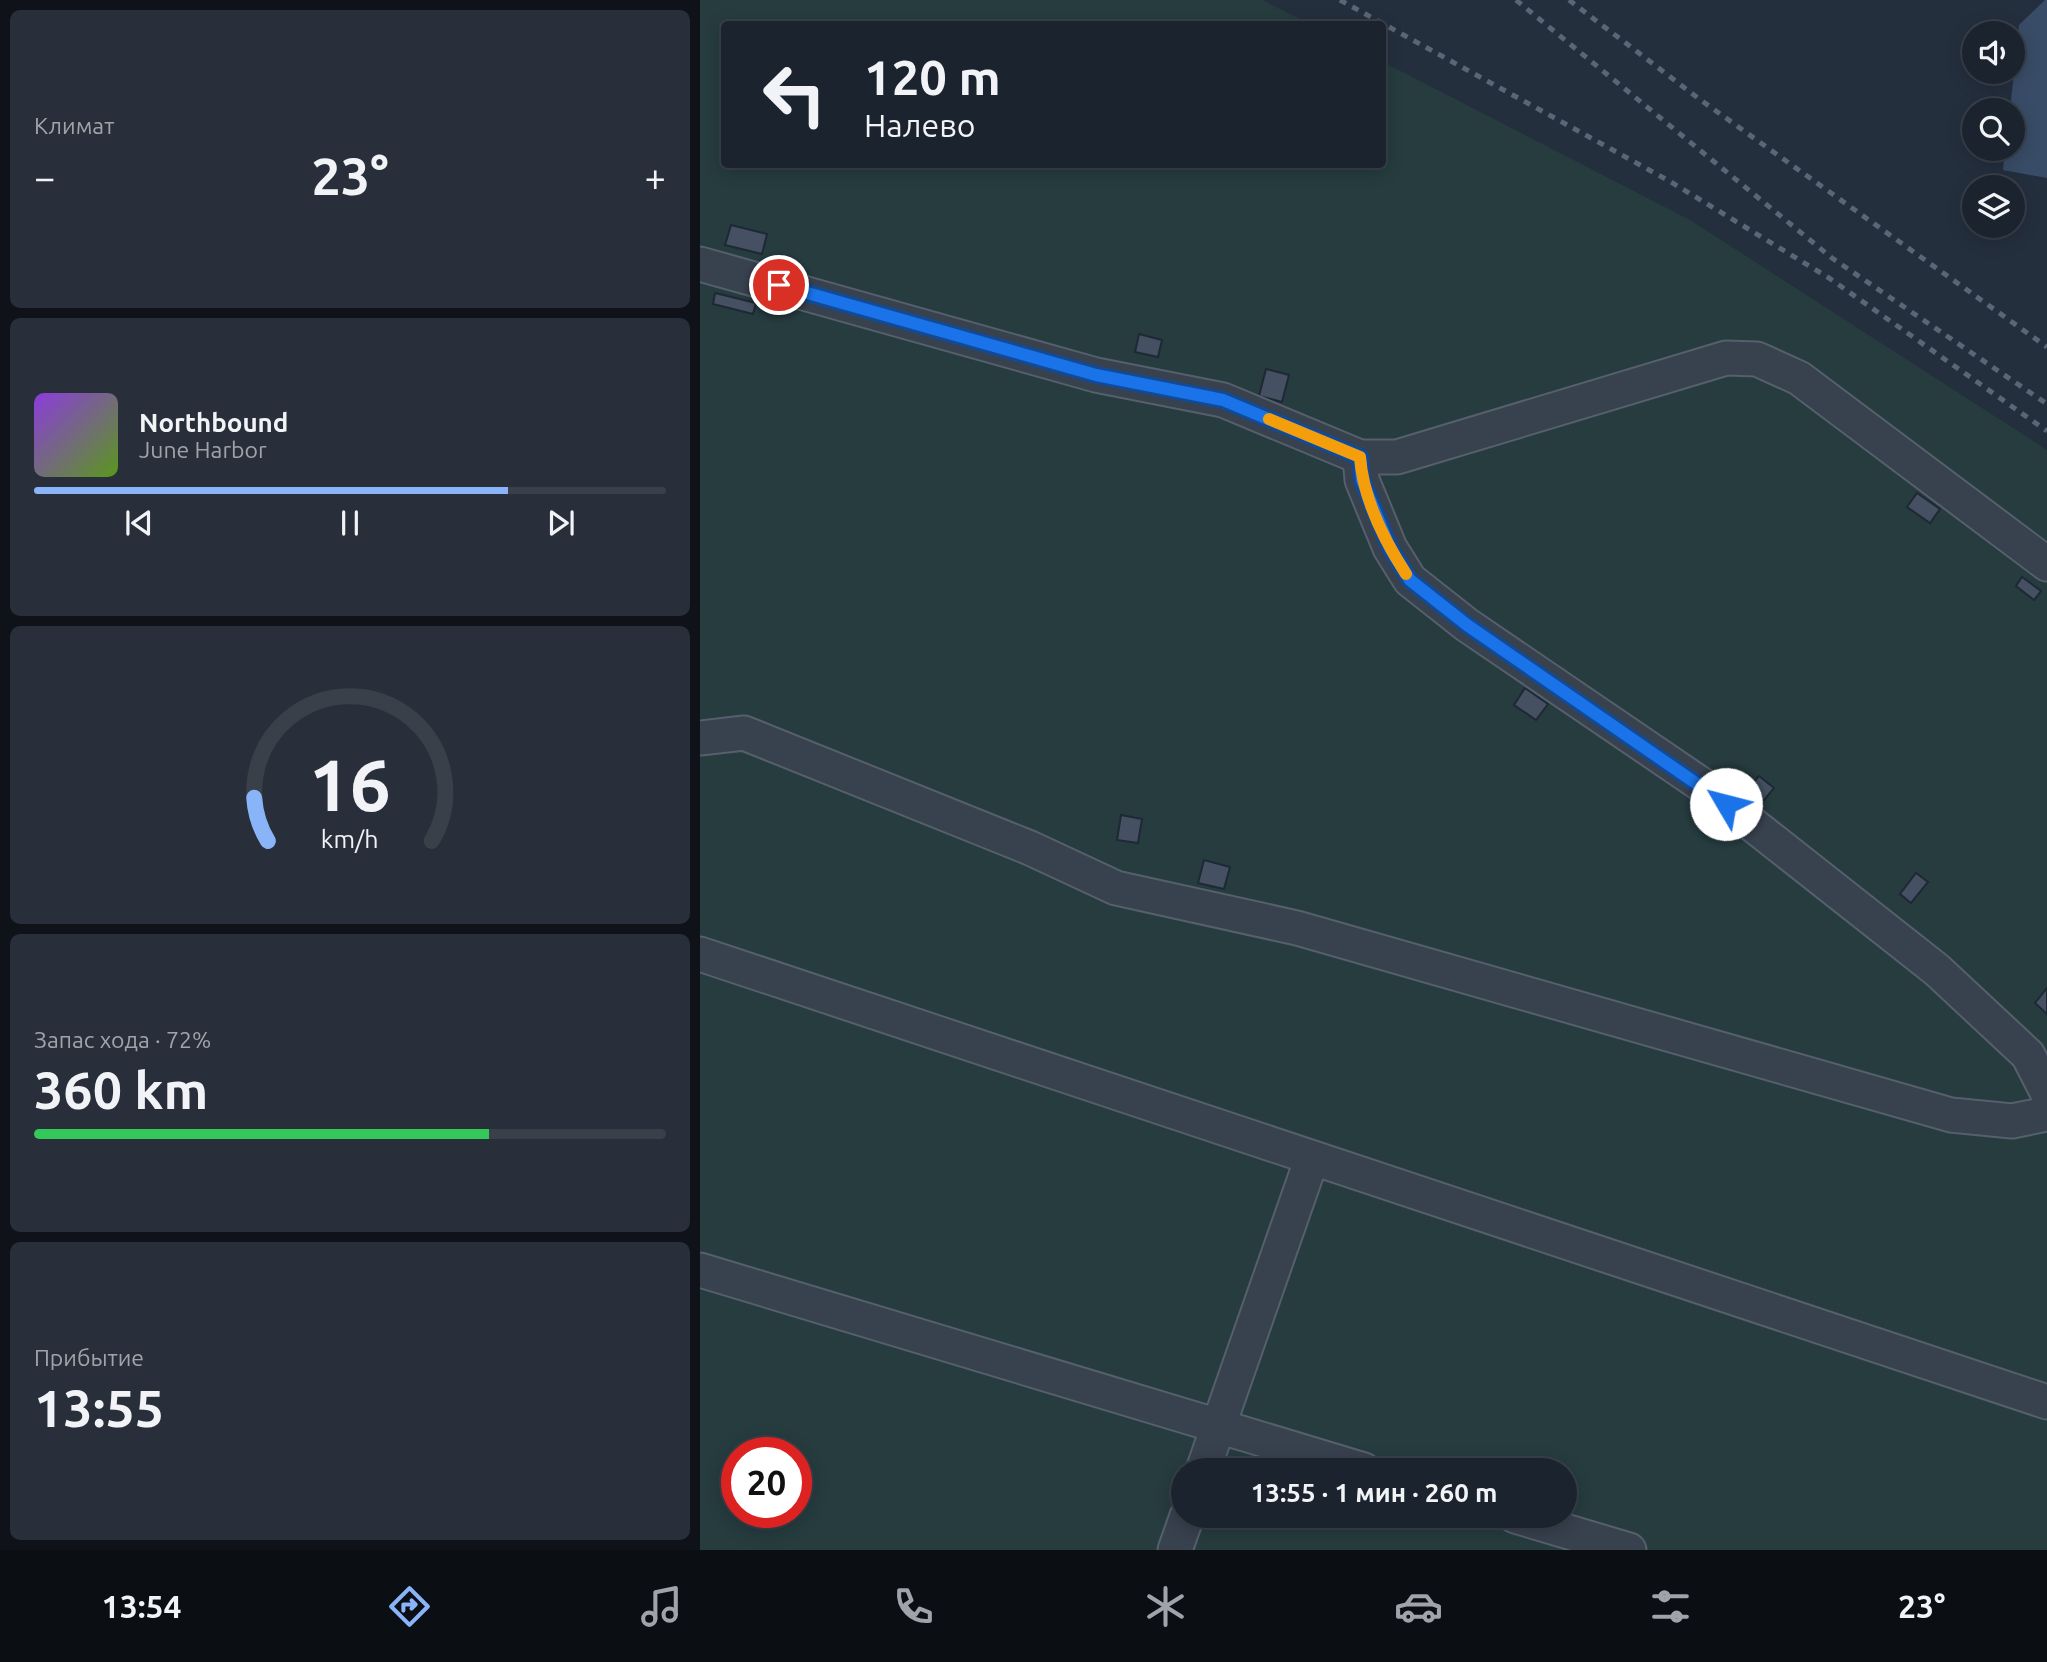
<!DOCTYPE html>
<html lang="ru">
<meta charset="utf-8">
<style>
body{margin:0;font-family:Ubuntu,sans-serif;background:#282f3a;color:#f1f3f6;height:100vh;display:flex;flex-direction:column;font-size:26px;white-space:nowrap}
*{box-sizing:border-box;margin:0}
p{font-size:23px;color:#a0a4aa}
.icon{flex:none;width:38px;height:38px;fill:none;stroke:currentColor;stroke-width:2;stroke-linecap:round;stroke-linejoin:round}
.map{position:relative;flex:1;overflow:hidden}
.sheet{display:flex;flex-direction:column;gap:10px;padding:10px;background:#0f1319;width:700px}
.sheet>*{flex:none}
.hud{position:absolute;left:21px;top:21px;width:665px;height:147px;border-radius:7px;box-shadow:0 4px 18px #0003,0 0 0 2px #39404a;background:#1b232e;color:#f1f3f6;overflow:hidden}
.tools{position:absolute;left:1262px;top:21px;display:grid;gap:14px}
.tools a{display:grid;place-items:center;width:63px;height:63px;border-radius:50%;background:#1b232e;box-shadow:0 4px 18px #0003,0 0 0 2px #39404a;font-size:35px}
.speed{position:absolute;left:21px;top:1437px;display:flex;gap:14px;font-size:35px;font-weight:700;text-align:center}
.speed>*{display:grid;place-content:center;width:91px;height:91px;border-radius:50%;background:#1b232e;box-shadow:0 4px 18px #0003,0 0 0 2px #39404a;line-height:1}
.speed .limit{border:10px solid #d22;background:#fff;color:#111}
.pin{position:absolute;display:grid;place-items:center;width:60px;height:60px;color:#fff;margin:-30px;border:4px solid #fff;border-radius:50%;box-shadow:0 2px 7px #0007}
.me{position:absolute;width:77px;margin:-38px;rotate:307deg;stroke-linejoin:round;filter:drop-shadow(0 0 5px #0008)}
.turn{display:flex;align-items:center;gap:24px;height:147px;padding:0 28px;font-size:32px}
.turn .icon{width:91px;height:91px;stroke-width:2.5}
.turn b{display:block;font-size:49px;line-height:60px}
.big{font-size:52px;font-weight:700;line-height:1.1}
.sheet .card{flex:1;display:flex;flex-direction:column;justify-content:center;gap:10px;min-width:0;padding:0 24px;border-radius:10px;background:#282f3a}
.sheet .dial{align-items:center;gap:0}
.dial svg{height:182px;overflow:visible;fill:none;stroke:#39404a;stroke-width:7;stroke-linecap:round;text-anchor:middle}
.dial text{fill:#f1f3f6;stroke:none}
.song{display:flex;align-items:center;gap:21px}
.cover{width:84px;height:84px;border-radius:10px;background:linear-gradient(135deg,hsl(270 70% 55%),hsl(90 70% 35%))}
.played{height:7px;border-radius:4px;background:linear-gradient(90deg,#8ab4f8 75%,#39404a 75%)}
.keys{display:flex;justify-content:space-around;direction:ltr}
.heat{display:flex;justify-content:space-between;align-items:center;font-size:38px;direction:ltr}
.charge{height:10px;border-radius:5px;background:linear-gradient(90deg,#34c759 72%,#39404a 0)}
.trip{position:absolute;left:471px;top:1458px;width:406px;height:70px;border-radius:35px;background:#1b232e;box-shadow:0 4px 18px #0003,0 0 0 2px #39404a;font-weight:700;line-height:70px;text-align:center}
.tab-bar{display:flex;height:112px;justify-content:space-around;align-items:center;background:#0b0e12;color:#a0a4aa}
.tab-bar .icon{width:49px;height:49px}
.tab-bar .selected{color:#8ab4f8}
.tab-bar b{font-size:32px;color:#f1f3f6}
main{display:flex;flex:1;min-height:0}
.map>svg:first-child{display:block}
.green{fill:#263c3f;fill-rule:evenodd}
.water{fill:#394c67}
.building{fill:#455162;stroke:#1f2835;stroke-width:2}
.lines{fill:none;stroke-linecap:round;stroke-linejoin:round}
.minor-casing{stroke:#565f6c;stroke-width:37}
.minor{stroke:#38414e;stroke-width:33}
.rail{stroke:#5a6575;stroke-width:5;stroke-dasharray:7 7;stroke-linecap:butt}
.route-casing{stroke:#114b97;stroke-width:18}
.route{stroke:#1a73e8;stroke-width:12}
.slow{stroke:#f59e0b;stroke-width:12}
</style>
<main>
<section class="sheet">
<div class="card"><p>Климат</p>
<div class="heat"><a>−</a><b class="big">23°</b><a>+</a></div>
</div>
<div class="card">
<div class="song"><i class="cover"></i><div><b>Northbound</b><p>June Harbor</p></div></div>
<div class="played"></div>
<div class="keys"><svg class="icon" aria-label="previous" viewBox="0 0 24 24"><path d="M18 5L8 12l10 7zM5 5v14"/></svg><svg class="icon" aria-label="pause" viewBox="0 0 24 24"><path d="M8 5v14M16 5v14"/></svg><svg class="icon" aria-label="next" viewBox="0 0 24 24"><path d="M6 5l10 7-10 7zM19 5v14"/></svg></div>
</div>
<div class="card dial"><svg viewBox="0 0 100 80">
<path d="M14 69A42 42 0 1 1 86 69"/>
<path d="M14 69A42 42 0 0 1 8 50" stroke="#8ab4f8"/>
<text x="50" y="56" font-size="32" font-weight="700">16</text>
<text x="50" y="72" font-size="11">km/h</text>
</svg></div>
<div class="card"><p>Запас хода · 72%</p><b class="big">360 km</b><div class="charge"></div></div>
<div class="card"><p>Прибытие</p><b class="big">13:55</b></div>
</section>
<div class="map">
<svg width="1347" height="1550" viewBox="0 0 1347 1550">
<rect width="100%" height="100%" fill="#242f3e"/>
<!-- green -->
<path class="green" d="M 0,0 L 562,0 L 610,24 L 24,24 L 24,164 L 682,164 L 683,62 L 990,220 L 1347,450 L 1347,1550 L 0,1550 ZM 37,1452 L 96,1452 L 96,1512 L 37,1512 ZM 483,1470 L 864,1470 L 864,1516 L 483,1516 Z"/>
<!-- water -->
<polygon class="water" points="1345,0 1347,0 1347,178 1303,170 1305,149 1312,149 1312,110 1310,110 1319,25"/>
<!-- building -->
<g class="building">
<polygon points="31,225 67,234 62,254 25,245"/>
<polygon points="15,293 56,303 53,314 13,304"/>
<polygon points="439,334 462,340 458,357 435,352"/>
<polygon points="566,369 589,375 582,402 559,396"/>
<polygon points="1217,493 1240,509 1230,523 1207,507"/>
<polygon points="1322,577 1341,591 1334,600 1316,586"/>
<polygon points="825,688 848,704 836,720 814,705"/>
<polygon points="1059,776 1074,788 1060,805 1045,792"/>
<polygon points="421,815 442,819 438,843 417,840"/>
<polygon points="504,860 530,867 524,889 498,883"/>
<polygon points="1216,873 1228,882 1211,903 1200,894"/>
<polygon points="1347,988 1347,1014 1335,1003"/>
</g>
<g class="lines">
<defs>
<g id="minor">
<polyline points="0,264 396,375 523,400 660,457 697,457 1026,358 1057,359 1099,378 1347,564"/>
<polyline points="660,457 662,480 690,548 710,580 767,625 1005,787 1237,970 1328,1055 1347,1092"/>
<polyline points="0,738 44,733 330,848 416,888 597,928 1251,1115 1312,1121 1347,1114"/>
<polyline points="0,954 1347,1402"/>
<polyline points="0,1270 664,1470"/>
<polyline points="503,1470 612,1158"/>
<polyline points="815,1516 929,1550"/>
<polyline points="475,1550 487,1516"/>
</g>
</defs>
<!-- minor casing -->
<use href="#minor" class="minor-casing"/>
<!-- minor -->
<use href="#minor" class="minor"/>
<!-- rail -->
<g class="rail">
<polyline points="640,0 971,182 1129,278 1347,431"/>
<polyline points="816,0 1132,258 1347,404"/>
<polyline points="869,0 1002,101 1347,347"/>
</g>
</g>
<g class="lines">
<defs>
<polyline id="route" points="79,285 396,375 523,400 660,457 662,480 690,548 710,580 767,625 1026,804"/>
</defs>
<!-- route casing -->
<use href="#route" class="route-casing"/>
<!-- route -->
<use href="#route" class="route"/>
<!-- slow -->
<path class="slow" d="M 569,419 L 660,457 C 663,498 684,540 706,574"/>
</g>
</svg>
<div class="tools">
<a><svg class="icon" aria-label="sound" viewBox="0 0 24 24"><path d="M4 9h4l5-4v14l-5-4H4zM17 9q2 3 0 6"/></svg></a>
<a><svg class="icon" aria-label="search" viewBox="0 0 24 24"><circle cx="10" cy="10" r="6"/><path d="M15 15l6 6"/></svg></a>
<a><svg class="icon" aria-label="layers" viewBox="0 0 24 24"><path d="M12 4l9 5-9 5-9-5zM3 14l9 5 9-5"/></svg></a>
</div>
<div class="speed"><div class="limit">20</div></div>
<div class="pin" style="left:79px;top:285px;background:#d93025"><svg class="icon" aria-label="arrive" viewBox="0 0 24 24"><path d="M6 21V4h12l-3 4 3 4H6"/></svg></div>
<svg class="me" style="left:1026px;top:804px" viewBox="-20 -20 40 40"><circle r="19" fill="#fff"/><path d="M0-13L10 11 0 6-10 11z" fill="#1a73e8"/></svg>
<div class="trip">13:55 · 1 мин · 260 m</div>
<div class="hud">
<div class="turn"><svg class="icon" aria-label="left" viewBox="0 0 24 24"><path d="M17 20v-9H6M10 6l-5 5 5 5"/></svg><div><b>120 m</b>Налево</div></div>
</div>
</div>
</main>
<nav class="tab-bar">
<b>13:54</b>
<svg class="icon selected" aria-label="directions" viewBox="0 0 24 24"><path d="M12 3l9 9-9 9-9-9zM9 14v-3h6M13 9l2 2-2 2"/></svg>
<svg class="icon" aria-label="music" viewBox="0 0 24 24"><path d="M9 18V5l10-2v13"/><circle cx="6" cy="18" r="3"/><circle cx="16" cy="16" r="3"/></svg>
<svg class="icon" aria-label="phone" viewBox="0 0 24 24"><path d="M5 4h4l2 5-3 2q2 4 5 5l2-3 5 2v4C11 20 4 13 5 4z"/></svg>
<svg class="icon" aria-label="climate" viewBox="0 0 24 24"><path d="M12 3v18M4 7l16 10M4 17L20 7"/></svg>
<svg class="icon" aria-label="car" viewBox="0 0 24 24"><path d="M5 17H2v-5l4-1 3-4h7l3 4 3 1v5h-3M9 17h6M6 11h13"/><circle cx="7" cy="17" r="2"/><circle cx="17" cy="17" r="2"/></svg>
<svg class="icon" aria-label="filters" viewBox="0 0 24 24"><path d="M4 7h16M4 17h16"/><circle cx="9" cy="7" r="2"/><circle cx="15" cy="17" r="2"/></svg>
<b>23°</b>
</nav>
